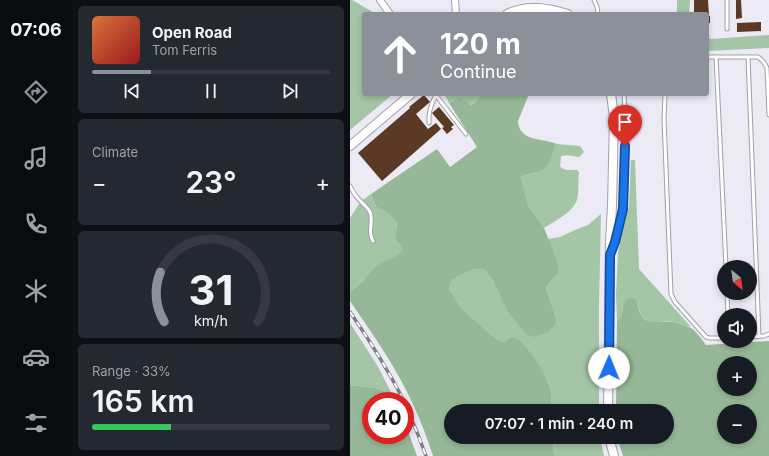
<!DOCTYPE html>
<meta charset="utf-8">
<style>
body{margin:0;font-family:Inter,sans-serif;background:#242831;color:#f1f3f6;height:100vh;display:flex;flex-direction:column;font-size:15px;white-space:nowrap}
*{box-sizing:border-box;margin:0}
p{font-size:13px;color:#9ea1a6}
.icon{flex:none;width:22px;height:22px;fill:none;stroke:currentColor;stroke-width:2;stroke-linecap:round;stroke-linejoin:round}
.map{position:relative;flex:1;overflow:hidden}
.drawer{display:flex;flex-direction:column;gap:6px;padding:6px;background:#0d0f14;width:278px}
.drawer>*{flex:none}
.top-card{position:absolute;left:12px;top:12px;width:347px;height:84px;border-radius:4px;box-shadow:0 2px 6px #0003;background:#8c9099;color:#fff;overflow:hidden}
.needle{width:26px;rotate:151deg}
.controls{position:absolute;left:367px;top:260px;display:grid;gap:8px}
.controls a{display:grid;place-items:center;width:40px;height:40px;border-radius:50%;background:#171b24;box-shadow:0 2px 6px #0003;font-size:20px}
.speed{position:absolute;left:12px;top:392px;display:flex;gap:8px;font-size:20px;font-weight:700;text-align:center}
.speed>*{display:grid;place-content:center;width:52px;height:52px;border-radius:50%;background:#171b24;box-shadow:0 2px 6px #0003;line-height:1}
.speed .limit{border:6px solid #d22;background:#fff;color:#111}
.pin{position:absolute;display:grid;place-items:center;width:34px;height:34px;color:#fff;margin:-41px -17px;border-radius:50% 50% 50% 0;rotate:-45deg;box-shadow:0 0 4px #0007}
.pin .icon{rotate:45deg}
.me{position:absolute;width:44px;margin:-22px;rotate:1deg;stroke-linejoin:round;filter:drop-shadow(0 0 3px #0008)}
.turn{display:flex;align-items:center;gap:14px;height:84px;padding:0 12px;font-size:18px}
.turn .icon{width:52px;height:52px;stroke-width:2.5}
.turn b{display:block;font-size:28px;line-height:34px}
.big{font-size:30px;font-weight:600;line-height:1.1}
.drawer .widget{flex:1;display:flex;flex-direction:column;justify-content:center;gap:6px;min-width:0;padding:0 14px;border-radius:6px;background:#242831}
.drawer .dial{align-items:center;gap:0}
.dial svg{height:104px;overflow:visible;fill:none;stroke:#363941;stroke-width:7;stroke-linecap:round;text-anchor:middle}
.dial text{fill:#f1f3f6;stroke:none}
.song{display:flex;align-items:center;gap:12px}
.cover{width:48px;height:48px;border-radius:6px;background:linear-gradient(135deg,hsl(20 70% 55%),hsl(0 70% 35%))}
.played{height:4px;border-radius:2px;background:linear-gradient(90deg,#8c9099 25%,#363941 25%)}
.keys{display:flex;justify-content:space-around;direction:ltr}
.heat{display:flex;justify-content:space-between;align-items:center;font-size:22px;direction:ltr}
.charge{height:6px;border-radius:3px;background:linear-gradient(90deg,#34c759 33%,#363941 0)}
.trip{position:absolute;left:94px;top:404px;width:230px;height:40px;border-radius:20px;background:#171b24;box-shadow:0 2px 6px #0003;font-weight:600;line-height:40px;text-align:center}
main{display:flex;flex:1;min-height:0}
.tab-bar{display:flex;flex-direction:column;width:72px;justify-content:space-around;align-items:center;background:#090b0e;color:#9ea1a6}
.tab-bar .icon{width:28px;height:28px}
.tab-bar .selected{color:#8c9099}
.tab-bar b{font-size:18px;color:#f1f3f6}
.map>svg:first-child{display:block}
.green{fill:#a4c5a6}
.forest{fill:#96b898;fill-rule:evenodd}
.building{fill:#5b3924}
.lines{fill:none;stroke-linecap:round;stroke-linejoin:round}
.service-casing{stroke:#a1a1ab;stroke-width:5}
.minor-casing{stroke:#a1a1ab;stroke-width:8}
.tertiary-casing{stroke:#a1a1ab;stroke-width:10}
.service{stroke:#fff;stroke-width:3}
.minor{stroke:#fff;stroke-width:6}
.tertiary{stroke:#fff;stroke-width:8}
.rail-casing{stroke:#807f86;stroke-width:3.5}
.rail{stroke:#fff;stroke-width:2;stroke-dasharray:6;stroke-linecap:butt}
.route-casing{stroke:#114b97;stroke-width:10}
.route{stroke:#1a73e8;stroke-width:7}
</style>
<main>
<nav class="tab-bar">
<b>07:06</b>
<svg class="icon selected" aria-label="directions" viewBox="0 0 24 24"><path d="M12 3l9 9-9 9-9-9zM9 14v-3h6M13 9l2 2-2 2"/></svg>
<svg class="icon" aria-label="music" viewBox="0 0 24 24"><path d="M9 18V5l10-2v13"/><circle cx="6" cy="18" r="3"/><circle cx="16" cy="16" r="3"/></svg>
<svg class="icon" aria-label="phone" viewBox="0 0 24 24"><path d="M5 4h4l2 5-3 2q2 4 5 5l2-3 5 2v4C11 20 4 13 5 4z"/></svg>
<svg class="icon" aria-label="climate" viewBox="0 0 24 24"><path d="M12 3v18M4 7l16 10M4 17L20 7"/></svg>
<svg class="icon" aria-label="car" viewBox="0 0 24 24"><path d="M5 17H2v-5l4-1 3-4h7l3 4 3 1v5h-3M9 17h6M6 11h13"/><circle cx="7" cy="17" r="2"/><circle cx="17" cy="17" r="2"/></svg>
<svg class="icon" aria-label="filters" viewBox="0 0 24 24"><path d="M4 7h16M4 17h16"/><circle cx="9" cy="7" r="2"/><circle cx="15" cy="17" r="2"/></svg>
</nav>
<section class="drawer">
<div class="widget">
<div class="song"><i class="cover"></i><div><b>Open Road</b><p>Tom Ferris</p></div></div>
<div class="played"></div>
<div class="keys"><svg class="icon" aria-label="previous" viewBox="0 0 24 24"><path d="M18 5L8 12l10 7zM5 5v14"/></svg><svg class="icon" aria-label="pause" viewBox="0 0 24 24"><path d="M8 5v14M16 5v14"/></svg><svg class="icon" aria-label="next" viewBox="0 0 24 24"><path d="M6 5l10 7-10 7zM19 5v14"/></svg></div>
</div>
<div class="widget"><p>Climate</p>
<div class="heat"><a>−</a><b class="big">23°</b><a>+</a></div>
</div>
<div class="widget dial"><svg viewBox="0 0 100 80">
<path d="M14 69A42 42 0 1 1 86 69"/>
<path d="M14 69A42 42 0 0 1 11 31" stroke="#8c9099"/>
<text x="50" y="56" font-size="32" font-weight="700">31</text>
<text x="50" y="72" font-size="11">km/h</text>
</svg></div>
<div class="widget"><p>Range · 33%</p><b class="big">165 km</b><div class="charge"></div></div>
</section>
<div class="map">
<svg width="419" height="456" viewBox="0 0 419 456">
<rect width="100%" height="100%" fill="#ebeaf5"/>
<!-- green -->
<g class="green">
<polygon points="0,0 2,0 26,14 14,14 14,94 43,94 0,130"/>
<polygon points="327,0 340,0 339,14 327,14"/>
<polygon points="419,35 419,48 357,51 357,37 361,39"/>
<path d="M 94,94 L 130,94 C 128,101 126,103 119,105 L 111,97 L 99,103 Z"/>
<path d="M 207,144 L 230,146 L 234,152 L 229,157 C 222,156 219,154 211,156 L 210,167 L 216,170 L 227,170 L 229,172 C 228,179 229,195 227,200 C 221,214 206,220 194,228 L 178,205 L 169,177 L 185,173 L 199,162 L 205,146 Z"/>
<path d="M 281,160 L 285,160 L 289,269 L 341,327 C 336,326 331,323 325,322 C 305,319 292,331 287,301 L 273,306 L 272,315 L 267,321 L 266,294 L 268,253 L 273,225 L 279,207 Z"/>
<polygon points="21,194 26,207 38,213 47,223 45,240 51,246 54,251 13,281 0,292 0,218 11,201"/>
<polygon points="251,214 249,304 249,411 202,411 201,392 160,337 153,342 145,338 111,308 99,289 102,280 111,275 126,269 135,270 144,282 206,317 196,288 198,284 208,274 206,257 198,239 210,237 225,230 238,225"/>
<polygon points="0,323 27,365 42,394 25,388 0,385"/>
<polygon points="203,437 250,437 254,456 204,456"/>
</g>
<!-- forest -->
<g class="forest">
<path d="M 130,94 L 179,94 L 168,121 C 169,142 193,138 207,144 L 205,146 C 203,152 201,162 196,167 C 189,173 178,174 170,177 L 178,205 L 194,228 L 206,257 L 209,270 L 208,274 L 198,284 L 196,288 L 206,317 L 205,325 L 198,332 L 184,337 L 176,334 L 158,312 L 144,282 L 135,270 L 126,269 L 111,275 L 102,280 L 99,289 L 111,308 L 145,338 L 153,342 C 156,340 160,336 164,338 C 177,341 198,379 201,392 C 202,398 201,405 202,411 L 101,411 L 101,437 L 203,437 L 204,456 L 83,456 C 72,421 56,386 36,355 C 25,337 12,319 0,301 L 0,292 L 13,281 L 26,266 L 46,256 L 53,251 L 51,246 L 45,240 L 47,223 L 38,213 L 26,207 L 21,194 L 87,149 L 100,167 L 127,147 L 99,103 L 111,97 L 120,105 C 126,103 128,101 130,94 Z"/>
<path d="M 282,298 L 287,301 C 291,329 303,320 324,322 C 329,323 335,325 339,327 C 345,329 352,340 356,345 L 419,341 L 419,456 L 273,456 L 267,437 L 317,437 L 317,411 L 266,411 L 267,321 L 272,315 L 273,306 L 276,300 ZM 374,363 L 400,363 L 400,389 L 374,389 ZM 374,411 L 400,411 L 400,437 L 374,437 Z"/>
<polygon points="0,385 25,388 42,394 45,401 21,401 21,435 55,435 55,423 67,456 0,456"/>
</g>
<!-- building -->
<g class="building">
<polygon points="344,0 358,0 359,16 360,16 360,23 357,23 357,14 344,14"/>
<polygon points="386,0 391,0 392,18 386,19"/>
<polygon points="411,22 411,31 387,32 387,23"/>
<polygon points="74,95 80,102 66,114 78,129 86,123 91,129 32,181 8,153 60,108 59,107"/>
<polygon points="89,107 104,125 101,127 103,129 97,134 92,128 94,127 82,113"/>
</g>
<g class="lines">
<defs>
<g id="service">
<polyline points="244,0 247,7 248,14"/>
<polyline points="377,0 377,29"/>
<path d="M 357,57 L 408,57 C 413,60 415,63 417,68 L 419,115"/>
<polyline points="366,57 376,267"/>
<polyline points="398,57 409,336"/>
<polyline points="85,94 116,134"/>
<polyline points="315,94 314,119 321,294 325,302 356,337 360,338 374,338"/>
<path d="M 79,123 C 78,112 81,104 86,95"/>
<path d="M 0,186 C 2,190 4,194 7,197 C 11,203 17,206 20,212 C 24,222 17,232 23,241"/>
<polyline points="263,248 273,209 276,129 274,94"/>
<polyline points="377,293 378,315"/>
<polyline points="400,337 414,336 419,334"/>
</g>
<g id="minor">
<polyline points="30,0 40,14"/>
<polyline points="105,0 106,14"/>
</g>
<g id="tertiary">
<path d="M 157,14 C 177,4 198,8 218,14"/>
<polyline points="0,146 61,94"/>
<polyline points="258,411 260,242 262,206 264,117 261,94"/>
<polyline points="259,437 264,456"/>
</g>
</defs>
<!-- service casing -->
<use href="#service" class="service-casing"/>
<!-- minor casing -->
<use href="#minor" class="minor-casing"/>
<!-- tertiary casing -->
<use href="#tertiary" class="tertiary-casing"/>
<!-- service -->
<use href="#service" class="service"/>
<!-- minor -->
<use href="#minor" class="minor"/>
<!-- tertiary -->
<use href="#tertiary" class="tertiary"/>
<defs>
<g id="rail">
<path d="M 0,312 C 20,341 38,370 54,401"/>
<polyline points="55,404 67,432 76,456"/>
</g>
</defs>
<!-- rail casing -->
<use href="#rail" class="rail-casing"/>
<!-- rail -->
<use href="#rail" class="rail"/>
</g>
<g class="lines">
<defs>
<polyline id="route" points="259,368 260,255 265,242 273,209 275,146"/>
</defs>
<!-- route casing -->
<use href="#route" class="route-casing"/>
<!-- route -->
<use href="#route" class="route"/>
</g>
</svg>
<div class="controls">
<a><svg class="needle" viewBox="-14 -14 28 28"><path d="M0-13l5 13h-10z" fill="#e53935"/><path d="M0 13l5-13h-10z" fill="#9ea1a6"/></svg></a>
<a><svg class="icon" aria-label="sound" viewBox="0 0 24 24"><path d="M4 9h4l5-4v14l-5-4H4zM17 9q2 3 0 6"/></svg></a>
<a>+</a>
<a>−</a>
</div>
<div class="speed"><div class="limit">40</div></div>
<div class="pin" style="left:275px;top:146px;background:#d93025"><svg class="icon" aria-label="arrive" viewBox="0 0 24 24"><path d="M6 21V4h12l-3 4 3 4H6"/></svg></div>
<svg class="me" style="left:259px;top:368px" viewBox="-20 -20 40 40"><circle r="19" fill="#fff"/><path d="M0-13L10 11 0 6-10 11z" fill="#1a73e8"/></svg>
<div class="trip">07:07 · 1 min · 240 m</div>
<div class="top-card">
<div class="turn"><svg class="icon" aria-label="ahead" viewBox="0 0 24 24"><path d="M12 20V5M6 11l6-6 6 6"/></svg><div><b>120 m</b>Continue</div></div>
</div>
</div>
</main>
